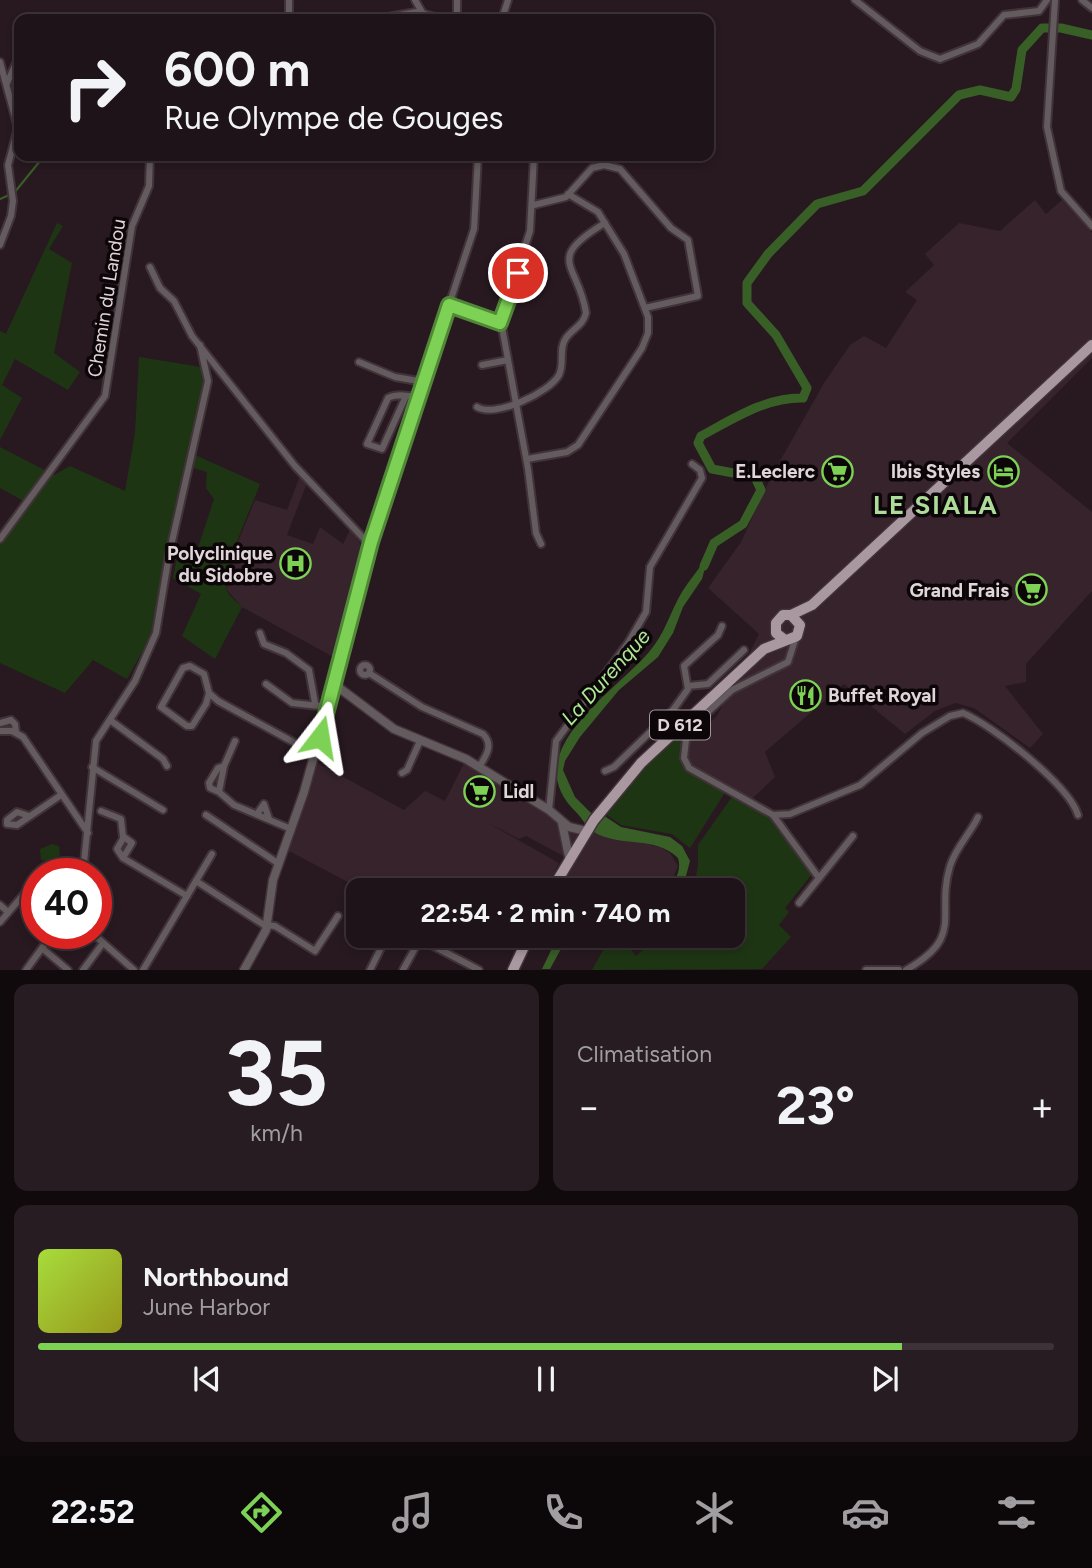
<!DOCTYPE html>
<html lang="fr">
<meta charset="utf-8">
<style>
body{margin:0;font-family:Figtree,sans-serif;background:#261c21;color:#f1f3f6;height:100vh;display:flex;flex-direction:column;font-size:26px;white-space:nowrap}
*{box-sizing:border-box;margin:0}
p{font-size:23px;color:#a19ea2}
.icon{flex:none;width:38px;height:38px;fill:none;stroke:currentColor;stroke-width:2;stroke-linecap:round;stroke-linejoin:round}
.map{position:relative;height:970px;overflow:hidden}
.panel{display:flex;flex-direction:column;gap:14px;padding:14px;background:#100a0d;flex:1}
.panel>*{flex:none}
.banner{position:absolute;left:14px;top:14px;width:700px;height:147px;border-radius:14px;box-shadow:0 4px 10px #0003,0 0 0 2px #3c3237;background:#1e1318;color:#f1f3f6;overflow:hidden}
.speed{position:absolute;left:21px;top:858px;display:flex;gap:14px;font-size:35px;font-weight:700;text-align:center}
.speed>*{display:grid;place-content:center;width:91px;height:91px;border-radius:50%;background:#1e1318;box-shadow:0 4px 10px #0003,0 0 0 2px #3c3237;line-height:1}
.speed .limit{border:10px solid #d22;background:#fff;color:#111}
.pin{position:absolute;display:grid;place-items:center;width:60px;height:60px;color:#fff;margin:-30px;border:4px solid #fff;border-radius:50%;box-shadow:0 2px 7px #0007}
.me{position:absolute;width:77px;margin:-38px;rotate:14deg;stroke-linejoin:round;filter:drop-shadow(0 0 5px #0008)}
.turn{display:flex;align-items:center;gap:24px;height:147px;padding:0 35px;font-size:32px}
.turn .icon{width:91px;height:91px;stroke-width:2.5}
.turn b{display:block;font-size:49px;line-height:60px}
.big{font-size:52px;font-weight:700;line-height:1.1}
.panel .card{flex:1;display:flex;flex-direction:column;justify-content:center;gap:10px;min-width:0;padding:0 24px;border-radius:14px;background:#261c21}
.panel .dial{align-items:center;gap:0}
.dial b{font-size:91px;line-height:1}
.song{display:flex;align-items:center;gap:21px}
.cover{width:84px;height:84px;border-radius:10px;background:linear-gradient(135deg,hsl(80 70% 55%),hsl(60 70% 35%))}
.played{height:7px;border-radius:4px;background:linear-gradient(90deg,#7dd154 85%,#3c3237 85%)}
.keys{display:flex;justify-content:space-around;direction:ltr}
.heat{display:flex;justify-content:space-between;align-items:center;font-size:38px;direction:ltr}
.panel .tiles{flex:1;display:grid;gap:14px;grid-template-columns:1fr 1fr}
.card:last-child{grid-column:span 2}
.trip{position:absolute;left:346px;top:878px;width:399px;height:70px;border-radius:14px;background:#1e1318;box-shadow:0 4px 10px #0003,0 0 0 2px #3c3237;font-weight:700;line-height:70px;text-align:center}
.tab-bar{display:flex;height:112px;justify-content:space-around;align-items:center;background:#0c080a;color:#a19ea2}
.tab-bar .icon{width:49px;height:49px}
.tab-bar .on{color:#7dd154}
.tab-bar b{font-size:32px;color:#f1f3f6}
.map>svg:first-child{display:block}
.built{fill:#36232c}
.green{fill:#1e3514}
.water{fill:#385f26}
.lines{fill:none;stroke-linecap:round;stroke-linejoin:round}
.stream{stroke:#385f26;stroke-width:2}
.river{stroke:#385f26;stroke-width:9}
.minor-casing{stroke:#42333a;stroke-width:10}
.tertiary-casing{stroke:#42333a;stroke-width:11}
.primary-casing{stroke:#42333a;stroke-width:13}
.minor{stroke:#635b5e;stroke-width:6}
.tertiary{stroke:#635b5e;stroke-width:8}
.primary{stroke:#a9989f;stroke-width:10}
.route-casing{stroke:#518837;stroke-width:18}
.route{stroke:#7dd154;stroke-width:12}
.labels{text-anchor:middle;stroke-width:7;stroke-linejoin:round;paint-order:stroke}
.shield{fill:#0c0609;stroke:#a0979b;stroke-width:2}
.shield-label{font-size:18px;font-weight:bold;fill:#e0d5d9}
.street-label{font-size:19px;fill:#e0d5d9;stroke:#0c0609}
.poi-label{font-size:19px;font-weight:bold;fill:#e0d5d9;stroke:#0c0609;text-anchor:end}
.water-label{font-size:21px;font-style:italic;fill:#aee995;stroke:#0c0609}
.district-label{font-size:26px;font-weight:bold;letter-spacing:2px;fill:#addb9a;stroke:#0c0609}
</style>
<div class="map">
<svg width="1092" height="970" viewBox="0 0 1092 970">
<rect width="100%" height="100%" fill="#281920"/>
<!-- built -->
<g class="built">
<polygon points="1035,200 1046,214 1062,200 1092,233 1092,358 1007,443 1092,512 1092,591 1026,664 1026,682 1005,686 1043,734 1030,748 974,708 955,703 935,711 905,734 844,684 765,752 775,777 752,799 690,766 686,758 691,740 717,716 759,634 708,588 741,542 771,477 824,383 850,345 864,336 886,348 917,300 905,292 934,265 925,254 959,223 1000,231"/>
<polygon points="300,476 307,483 287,535 313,544 320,527 343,544 350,530 365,550 337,659 242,607 226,589 235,549 255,500 287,510"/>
<polygon points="466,759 549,810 593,832 660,847 670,853 678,866 671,883 661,890 637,887 623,891 555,891 569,859 526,836 519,839 488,823 559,863 545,891 365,891 287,850 316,762 404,810 425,791 445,801"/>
</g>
<!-- green -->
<g class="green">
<polygon points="57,223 63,226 49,249 72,263 54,353 80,372 68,390 15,359 2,385 22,398 0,440 0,331 6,334"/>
<path d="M 139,357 L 201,367 L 204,386 L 195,455 L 260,484 C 253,504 220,574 227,591 C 230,597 237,602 242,607 L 215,659 L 182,636 L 201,594 L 173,578 L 179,548 L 195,557 L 214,499 L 206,488 L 207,472 L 187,466 L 150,638 L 127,679 L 93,660 L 65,693 L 0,663 L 0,544 L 31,505 L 0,488 L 0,447 L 54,475 L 70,466 L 125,491 L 135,433 Z"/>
<polygon points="679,735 682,738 684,766 727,789 690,848 672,834 621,825 603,812 639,770"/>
<polygon points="734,794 769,815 812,874 785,908 789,912 779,925 791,937 762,969 592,970 611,936 621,936 636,956 657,936 733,936 733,891 693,891 698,866 698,845"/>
<polygon points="52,844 59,846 60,856 48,861 41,860 40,849"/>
</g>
<!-- water -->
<g class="water">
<path d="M 709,553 L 702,579 L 683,607 L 673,633 L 658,657 L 619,690 L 580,737 L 565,761 L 563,770 L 575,797 L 591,813 L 603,815 L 621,827 L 670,837 L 682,846 L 690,861 L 683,887 L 681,891 L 666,891 C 675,882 682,871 678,858 C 655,835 620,848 594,832 C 587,828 582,818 576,812 C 515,753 614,693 649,652 C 665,634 670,612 682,592 C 690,579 701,567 709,553 Z"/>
<polygon points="558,936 568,936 550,969 542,969"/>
</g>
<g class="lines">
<!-- stream -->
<g class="stream">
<polyline points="14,193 40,161"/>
<polyline points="0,199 9,195"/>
</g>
<!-- river -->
<path class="river" d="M 704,566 L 714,543 L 743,524 L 761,490 L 755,477 L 712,469 L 698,443 L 701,436 C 733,419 766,397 803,398 L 807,388 L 776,335 L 747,303 L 747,283 L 768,254 L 817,204 L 863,191 L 959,95 L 980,90 L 1011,97 L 1016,89 L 1022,50 L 1042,28 L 1061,28 L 1092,35"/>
<defs>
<g id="minor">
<polyline points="289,0 289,19"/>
<polyline points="415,0 422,12"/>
<polyline points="855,0 920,51 940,59 978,44 1004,15 1039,11 1047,0"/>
<polyline points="1055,0 1047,127 1061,191 1092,226"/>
<polyline points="1082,0 1092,8"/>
<polyline points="376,19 417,12 443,19"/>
<polyline points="457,19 457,0"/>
<polyline points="502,19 508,0"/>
<polyline points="0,62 18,128 8,165 13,201 11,216 0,245"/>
<polyline points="7,83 19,57"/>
<polyline points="534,205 566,197 592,168 604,165 620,169 671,228 688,240 698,296 645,308"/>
<polyline points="150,267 160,288 174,301 192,336 295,466 370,545"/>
<polyline points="449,305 497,321 502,327 528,469 536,533 541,544"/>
<polyline points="500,323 530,231 534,156"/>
<polyline points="359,362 395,377 424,382"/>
<polyline points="482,365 508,360"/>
<path d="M 406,396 L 382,449 L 367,444 L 388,398 C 396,394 410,395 419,398"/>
<path d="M 477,407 C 495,418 549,393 559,375 C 565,363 558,349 566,338 C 573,328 583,326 586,313 C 579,264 543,260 605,223"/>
<polyline points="527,459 567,452 578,445 642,348 648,333 648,317 624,254 598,212 568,194"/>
<polyline points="0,539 105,396 132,226 149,186 150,156"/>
<polyline points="260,633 264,644 286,653 309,670 315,703"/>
<path d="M 796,637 L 788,662 L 732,690 L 687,731 L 684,758 L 689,768 L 773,815 L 790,814 L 860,785 L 922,733 L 950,716 L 963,713 C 992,725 1069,785 1078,815"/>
<circle cx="365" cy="670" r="5"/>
<path d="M 369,673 L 422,707 L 483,734 C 494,745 486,756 479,767"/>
<polyline points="266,684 292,703 328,707"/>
<polyline points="334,684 371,542 474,229 478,156"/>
<polyline points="688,686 708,684 744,650"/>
<polyline points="209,693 206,704 192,726 187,726 161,707 183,668 190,666 204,674 209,693 218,701 315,754"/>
<polyline points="673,710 688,689 684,666 718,635 722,626"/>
<polyline points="110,720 163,759 167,766"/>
<polyline points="0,723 11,720 15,724 16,732"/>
<polyline points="0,731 12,731 23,737 88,833"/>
<polyline points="224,766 235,741"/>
<polyline points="92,767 163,810"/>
<polyline points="605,771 614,767 673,710 684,722"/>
<polyline points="402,773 407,770 420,741"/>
<polyline points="219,792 210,788 209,783 218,768 224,766 219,792 234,805 291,829"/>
<polyline points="549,810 556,741 628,643 646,612 650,567 702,478 700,470 692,464"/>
<polyline points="101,811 121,819 123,837"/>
<polyline points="257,814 264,804 269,819"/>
<polyline points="206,815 279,864"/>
<polyline points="773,815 819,878"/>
<polyline points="29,816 17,812 7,820 7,824 17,825 61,795"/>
<polyline points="123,858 117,849 124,837 132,843 123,858 187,896"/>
<polyline points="83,873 96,741 135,681 156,633 169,555 208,381 200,345"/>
<polyline points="196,881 264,925 275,926 315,951 338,916"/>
<polyline points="799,903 853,836"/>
<polyline points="0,905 8,912"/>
<polyline points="0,922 25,893 37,888"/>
<polyline points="92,933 134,970"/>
<polyline points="42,948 68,970"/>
<polyline points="26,970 53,933"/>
<polyline points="83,970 103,943"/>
<polyline points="143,970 212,854"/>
<polyline points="370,970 387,936"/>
<polyline points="403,970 420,939 479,970"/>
<polyline points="866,970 899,970"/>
<path d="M 906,970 C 966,936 935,916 950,866 C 956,847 970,834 978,817"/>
</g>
<g id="tertiary">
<polyline points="562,823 569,857"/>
<polyline points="244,970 266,930 273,880 304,792 334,684 394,729 466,759 549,810 569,827 586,831"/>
</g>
<g id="primary">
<polyline points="791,615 812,605 1092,345"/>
<polyline points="551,891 594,820 641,763 764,649 797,636 800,625 791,615 783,615 776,623 776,633 785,640"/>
<polyline points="513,970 529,936"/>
</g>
</defs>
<!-- minor casing -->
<use href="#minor" class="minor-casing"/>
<!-- tertiary casing -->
<use href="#tertiary" class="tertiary-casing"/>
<!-- primary casing -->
<use href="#primary" class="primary-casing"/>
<!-- minor -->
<use href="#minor" class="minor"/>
<!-- tertiary -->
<use href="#tertiary" class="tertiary"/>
<!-- primary -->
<use href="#primary" class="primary"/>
</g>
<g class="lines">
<defs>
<polyline id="route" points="320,737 371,542 449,305 500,323 518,273"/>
</defs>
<!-- route casing -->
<use href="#route" class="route-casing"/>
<!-- route -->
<use href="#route" class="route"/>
</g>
<!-- icons -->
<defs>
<symbol id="supermarket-ring" viewBox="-11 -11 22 22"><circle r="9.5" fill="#0c0609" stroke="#7dd154" stroke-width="1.5"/><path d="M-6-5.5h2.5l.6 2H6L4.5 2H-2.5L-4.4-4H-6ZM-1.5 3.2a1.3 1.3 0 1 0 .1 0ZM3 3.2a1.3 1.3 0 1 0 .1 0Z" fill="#7dd154"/></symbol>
<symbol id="hotel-ring" viewBox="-11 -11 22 22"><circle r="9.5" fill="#0c0609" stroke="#7dd154" stroke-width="1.5"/><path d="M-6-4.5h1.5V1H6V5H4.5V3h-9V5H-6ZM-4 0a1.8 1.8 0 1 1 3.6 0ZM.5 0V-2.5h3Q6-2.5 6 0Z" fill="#7dd154"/></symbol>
<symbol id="hospital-ring" viewBox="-11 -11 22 22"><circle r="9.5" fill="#0c0609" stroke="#7dd154" stroke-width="1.5"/><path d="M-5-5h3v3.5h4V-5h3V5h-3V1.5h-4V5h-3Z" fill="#7dd154"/></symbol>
<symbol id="restaurant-ring" viewBox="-11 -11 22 22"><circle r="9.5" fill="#0c0609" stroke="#7dd154" stroke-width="1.5"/><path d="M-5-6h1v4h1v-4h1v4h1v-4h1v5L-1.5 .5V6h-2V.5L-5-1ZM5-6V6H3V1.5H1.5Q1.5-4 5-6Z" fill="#7dd154"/></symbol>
</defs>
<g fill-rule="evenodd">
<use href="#supermarket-ring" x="820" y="454" width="35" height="35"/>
<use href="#hotel-ring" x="986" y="454" width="35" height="35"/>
<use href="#hospital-ring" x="278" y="546" width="35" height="35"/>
<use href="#supermarket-ring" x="1014" y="572" width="35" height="35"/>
<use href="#restaurant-ring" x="788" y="678" width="35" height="35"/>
<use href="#supermarket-ring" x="462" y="774" width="35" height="35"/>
</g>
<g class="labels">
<!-- shield labels -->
<rect class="shield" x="650" y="710.5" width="60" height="29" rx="5"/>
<g class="shield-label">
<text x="680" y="731">D 612</text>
</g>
<!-- street labels -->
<g class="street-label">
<text transform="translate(106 298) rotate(-81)" y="7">Chemin du Landou</text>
</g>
<!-- poi labels -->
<g class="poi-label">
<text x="815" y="478">E.Leclerc</text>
<text x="980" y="478">Ibis Styles</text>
<text x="273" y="560">Polyclinique<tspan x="273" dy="22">du Sidobre</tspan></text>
<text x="1009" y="597">Grand Frais</text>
<text x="828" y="702" text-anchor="start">Buffet Royal</text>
<text x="503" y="798" text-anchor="start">Lidl</text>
</g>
<!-- water labels -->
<g class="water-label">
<text transform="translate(606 677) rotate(-48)" y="7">La Durenque</text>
</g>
<!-- district labels -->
<g class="district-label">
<text x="936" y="514">LE SIALA</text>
</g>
</g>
</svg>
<div class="speed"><div class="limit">40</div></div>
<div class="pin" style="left:518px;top:273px;background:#d93025"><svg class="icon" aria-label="arrive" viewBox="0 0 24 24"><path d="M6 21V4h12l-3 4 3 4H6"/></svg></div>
<svg class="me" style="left:320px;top:737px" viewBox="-20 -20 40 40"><path d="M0-17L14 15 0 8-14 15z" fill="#7dd154" stroke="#fff" stroke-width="4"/></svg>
<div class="trip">22:54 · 2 min · 740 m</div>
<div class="banner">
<div class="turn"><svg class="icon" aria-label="right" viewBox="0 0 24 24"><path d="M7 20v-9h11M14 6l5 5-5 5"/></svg><div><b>600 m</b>Rue Olympe de Gouges</div></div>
</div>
</div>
<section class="panel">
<div class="tiles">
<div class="card dial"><b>35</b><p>km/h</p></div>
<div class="card"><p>Climatisation</p>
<div class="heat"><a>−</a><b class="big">23°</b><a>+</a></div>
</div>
<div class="card">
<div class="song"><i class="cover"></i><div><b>Northbound</b><p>June Harbor</p></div></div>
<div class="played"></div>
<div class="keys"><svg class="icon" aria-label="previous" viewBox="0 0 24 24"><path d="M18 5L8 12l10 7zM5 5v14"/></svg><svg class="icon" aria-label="pause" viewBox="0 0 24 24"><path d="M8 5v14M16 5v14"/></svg><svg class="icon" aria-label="next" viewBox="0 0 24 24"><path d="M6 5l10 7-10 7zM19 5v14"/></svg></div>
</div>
</div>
</section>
<nav class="tab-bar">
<b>22:52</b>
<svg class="icon on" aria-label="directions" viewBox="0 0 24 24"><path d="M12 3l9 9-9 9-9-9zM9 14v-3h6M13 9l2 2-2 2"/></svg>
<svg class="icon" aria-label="music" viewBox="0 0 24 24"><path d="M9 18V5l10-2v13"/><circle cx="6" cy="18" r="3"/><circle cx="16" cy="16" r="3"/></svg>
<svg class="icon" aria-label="phone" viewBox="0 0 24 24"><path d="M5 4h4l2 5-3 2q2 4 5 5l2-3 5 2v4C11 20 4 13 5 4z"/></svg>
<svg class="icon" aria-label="climate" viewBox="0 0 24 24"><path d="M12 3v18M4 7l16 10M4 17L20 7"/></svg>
<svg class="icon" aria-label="car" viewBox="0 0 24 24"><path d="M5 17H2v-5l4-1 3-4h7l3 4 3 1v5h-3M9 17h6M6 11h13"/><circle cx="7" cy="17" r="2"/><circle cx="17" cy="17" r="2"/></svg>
<svg class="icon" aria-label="filters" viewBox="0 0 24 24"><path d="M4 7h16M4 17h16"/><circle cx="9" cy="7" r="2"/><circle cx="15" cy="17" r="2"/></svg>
</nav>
